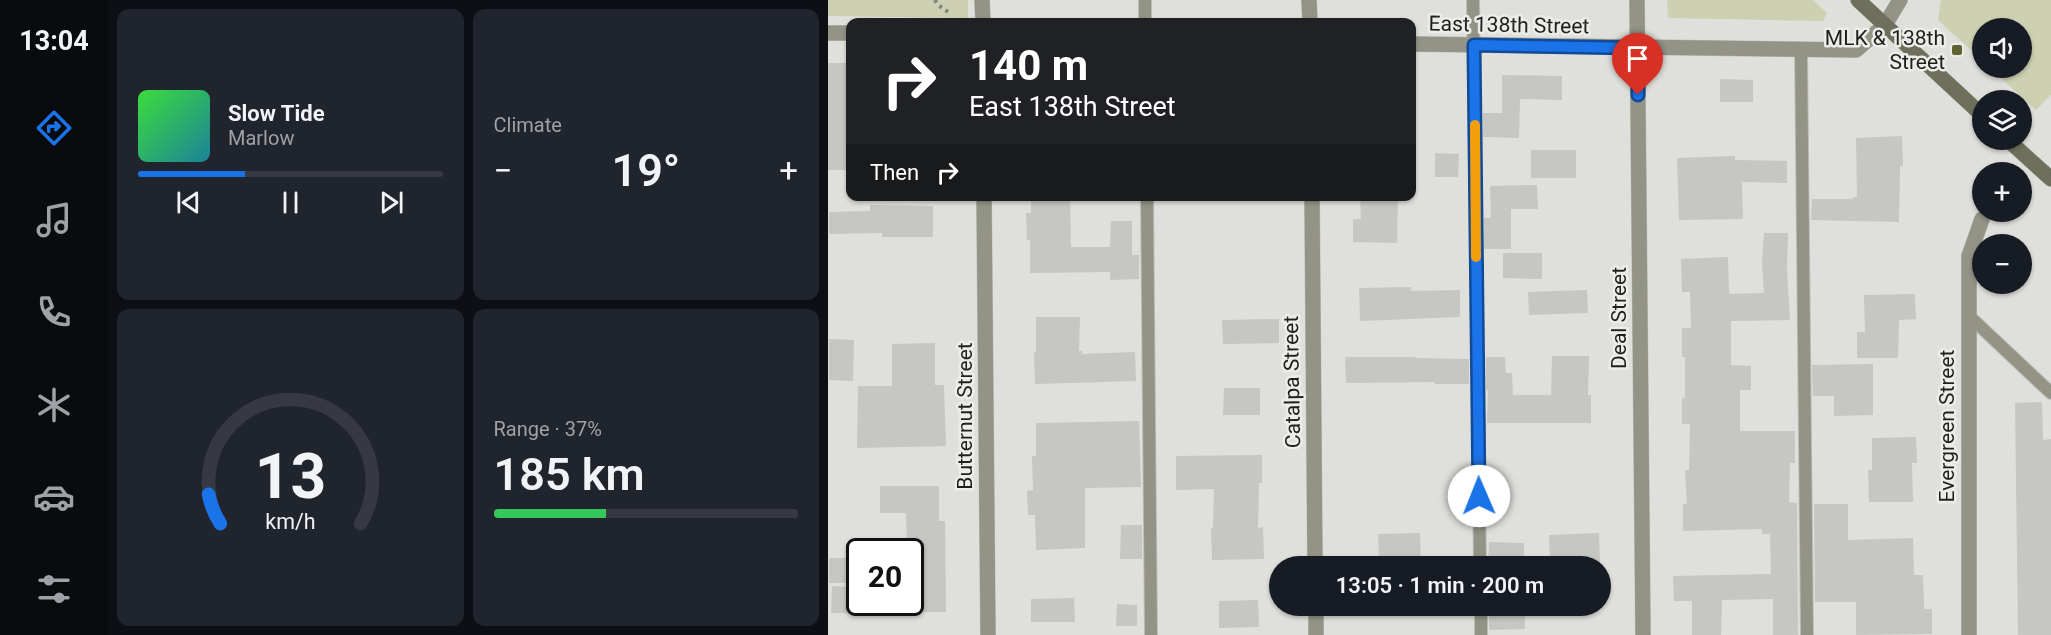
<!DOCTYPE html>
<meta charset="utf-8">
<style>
body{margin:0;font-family:Roboto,sans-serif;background:#20242c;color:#f1f3f6;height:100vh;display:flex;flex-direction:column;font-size:22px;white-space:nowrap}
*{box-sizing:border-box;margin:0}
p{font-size:20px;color:#9ea1a6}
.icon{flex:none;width:33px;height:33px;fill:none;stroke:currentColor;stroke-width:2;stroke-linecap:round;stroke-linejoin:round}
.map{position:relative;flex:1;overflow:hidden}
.side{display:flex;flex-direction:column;gap:9px;padding:9px;background:#0d0f14;width:720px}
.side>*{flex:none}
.hud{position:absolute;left:18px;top:18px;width:570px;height:183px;border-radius:12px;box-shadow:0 2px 4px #0004;background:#202124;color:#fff;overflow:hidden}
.tools{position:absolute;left:1144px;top:18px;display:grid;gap:12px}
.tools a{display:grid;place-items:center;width:60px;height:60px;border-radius:50%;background:#171b24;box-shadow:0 2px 4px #0004;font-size:30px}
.speed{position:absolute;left:18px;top:538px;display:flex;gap:12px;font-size:30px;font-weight:700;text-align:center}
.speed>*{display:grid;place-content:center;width:78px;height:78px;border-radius:50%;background:#171b24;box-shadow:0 2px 4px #0004;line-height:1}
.speed .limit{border:3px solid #111;border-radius:9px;background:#fff;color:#111}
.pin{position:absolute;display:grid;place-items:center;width:51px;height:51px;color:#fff;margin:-62px -26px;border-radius:50% 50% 50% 0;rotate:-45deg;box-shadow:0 0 6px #0007}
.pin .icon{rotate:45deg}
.me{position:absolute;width:66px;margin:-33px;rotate:359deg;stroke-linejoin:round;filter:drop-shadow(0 0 4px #0008)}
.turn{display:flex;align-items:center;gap:21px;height:126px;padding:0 24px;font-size:27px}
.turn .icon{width:78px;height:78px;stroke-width:2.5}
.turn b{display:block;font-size:42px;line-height:51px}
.then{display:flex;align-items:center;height:57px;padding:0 24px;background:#0003;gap:12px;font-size:22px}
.big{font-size:45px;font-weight:600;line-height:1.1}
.side .card{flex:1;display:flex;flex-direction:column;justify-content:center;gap:9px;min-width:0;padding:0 21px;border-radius:12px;background:#20242c}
.side .dial{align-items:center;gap:0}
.dial svg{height:156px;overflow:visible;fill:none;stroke:#363941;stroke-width:7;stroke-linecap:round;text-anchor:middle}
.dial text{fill:#f1f3f6;stroke:none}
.song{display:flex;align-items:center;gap:18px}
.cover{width:72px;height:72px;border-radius:9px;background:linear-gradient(135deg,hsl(120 70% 55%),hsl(190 70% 35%))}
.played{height:6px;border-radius:3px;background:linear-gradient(90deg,#1a73e8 35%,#363941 35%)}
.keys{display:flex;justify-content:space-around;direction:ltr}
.heat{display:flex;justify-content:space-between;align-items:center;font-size:33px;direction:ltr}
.charge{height:9px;border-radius:4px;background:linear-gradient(90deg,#34c759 37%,#363941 0)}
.side .tiles{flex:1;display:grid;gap:9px;grid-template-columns:repeat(2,1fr)}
.trip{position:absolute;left:441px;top:556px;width:342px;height:60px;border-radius:30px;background:#171b24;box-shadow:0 2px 4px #0004;font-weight:600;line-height:60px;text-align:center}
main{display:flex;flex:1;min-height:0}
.tab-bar{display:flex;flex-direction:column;width:108px;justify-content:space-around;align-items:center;background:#090b0e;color:#9ea1a6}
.tab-bar .icon{width:42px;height:42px}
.tab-bar .selected{color:#1a73e8}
.tab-bar b{font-size:27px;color:#f1f3f6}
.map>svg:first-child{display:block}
.green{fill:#ced1b1}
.building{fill:#c6c6c2}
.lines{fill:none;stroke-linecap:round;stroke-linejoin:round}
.lane-casing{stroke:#bcbdb9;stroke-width:14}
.street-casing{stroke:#bcbdb9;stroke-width:16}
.secondary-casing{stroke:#bcbdb9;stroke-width:16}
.path{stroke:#81817e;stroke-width:4;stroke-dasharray:3 4.5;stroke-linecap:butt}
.lane{stroke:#939486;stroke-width:12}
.street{stroke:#939486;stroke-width:15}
.secondary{stroke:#6f705b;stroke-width:15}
.route-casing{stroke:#114b97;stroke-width:15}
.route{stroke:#1a73e8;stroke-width:10}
.slow{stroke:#f59e0b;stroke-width:10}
.poi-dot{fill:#606230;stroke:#ecede8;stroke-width:2}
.labels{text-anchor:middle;stroke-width:5;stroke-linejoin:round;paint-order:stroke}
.street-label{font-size:21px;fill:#1f1f1d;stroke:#ecede8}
.poi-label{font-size:21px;fill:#1f1f1d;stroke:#ecede8;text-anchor:end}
</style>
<main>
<nav class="tab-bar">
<b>13:04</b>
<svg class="icon selected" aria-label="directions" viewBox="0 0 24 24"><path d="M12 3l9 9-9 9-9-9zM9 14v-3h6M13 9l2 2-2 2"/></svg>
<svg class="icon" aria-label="music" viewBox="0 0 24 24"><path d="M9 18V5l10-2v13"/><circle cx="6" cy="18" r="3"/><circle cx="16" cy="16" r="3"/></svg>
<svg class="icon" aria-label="phone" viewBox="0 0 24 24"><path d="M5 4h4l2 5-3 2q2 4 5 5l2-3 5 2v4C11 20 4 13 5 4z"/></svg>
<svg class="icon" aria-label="climate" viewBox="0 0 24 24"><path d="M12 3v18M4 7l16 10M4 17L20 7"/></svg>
<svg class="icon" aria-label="car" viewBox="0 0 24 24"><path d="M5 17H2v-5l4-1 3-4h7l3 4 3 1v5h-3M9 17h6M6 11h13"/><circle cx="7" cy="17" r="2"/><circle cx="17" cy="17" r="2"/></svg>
<svg class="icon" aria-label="filters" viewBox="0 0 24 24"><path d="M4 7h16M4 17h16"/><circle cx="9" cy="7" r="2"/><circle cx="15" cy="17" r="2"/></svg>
</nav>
<section class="side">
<div class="tiles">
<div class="card">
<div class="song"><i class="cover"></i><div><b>Slow Tide</b><p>Marlow</p></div></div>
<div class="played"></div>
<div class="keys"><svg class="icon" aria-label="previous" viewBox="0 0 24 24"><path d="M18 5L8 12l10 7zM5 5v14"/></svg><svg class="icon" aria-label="pause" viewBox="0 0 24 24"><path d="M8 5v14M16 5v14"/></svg><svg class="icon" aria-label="next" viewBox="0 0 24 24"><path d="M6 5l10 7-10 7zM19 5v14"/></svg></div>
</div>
<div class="card"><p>Climate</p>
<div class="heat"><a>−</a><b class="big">19°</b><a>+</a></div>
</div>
<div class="card dial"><svg viewBox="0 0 100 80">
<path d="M14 69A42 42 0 1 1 86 69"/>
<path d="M14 69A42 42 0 0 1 8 54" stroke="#1a73e8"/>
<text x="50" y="56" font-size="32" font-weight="700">13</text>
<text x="50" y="72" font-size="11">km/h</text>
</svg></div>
<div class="card"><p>Range · 37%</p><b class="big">185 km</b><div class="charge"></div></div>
</div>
</section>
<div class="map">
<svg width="1223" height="635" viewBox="0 0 1223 635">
<rect width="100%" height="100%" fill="#dfe0db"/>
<!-- green -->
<g class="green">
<polygon points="0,0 140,0 140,18 0,16"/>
<polygon points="839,0 985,0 999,13 995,21 840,18"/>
<polygon points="1113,0 1223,0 1223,95 1208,110 1162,68 1194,68 1194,28 1155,28 1155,61 1110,20"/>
</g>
<!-- building -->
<g class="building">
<rect x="0" y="63" width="22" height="107"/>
<polygon points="674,75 734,76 734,100 692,99 691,138 655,137 655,113 674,113"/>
<polygon points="892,79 925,80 925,102 892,102"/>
<polygon points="1074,136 1075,166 1072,166 1071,222 983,220 984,199 1025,199 1025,197 1029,197 1028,138"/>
<rect x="703" y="150" width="45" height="28"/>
<polygon points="607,153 631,154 630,177 607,177"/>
<polygon points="907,156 907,160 959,161 959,183 914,182 915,219 851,220 849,158"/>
<polygon points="709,185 710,209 683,209 683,249 656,249 656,218 663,218 662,186"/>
<polygon points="203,196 242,196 243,247 282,247 283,221 304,221 304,255 311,255 311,279 282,280 282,272 202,273 202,240 199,240 198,213 203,213"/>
<polygon points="532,196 570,196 569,243 525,242 525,219 533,219"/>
<polygon points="42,205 105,206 105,237 54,237 54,233 1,234 1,212 42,211"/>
<polygon points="936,233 960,233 959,271 962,320 903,321 903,365 923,366 923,390 912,390 912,431 967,431 967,463 962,463 961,502 969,503 970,635 945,635 945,599 894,600 893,635 864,635 864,601 846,601 845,576 943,574 942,534 934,534 934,529 855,531 855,504 859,504 857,470 861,470 862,424 854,424 854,398 857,398 857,357 854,357 854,328 863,328 862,292 854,292 853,259 900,257 901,294 936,293 934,262"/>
<polygon points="675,253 714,253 714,279 675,278"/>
<polygon points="583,287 583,291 632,290 632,317 532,321 531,288"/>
<polygon points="759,290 760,313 701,315 700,292"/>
<polygon points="1087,294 1088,319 1071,320 1070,358 1029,358 1029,332 1037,332 1036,295"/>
<polygon points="208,317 252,317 251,351 254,351 254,354 307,352 308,381 207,384 206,352 208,352"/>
<polygon points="451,319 451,343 395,344 394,320"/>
<polygon points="1,339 26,340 25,381 1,380"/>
<polygon points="107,343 107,385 116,385 118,446 29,448 30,386 64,386 64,344"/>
<polygon points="724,356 761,356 760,395 763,395 763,423 659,423 660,390 658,390 658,357 677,357 678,373 684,373 685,395 723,395"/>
<polygon points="517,357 587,357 587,358 641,359 641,384 607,384 607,382 518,383"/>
<polygon points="1045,364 1045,415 1006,416 1006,396 985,396 984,365"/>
<polygon points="396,388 432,388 432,415 395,415"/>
<polygon points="1214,402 1215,440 1223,439 1223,635 1190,635 1187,403"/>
<polygon points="311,421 313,487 257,488 257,548 208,550 207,515 200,515 199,491 205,490 204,456 208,456 208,423"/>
<polygon points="1088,437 1089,463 1084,463 1085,502 1041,502 1040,470 1044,470 1044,438"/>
<polygon points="434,455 434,483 431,483 430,528 435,527 436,559 384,560 383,529 385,528 386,489 348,490 348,456"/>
<polygon points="52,486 111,486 111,521 117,521 118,612 82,612 82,549 79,549 78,513 52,513"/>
<polygon points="986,504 1020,504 1020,540 1085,538 1086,575 1095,575 1096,609 1104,609 1104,634 1028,635 1028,602 987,602"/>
<polygon points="293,525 314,525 314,559 292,559"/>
<polygon points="592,533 593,563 551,564 550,534"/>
<polygon points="771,533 772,564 747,565 746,558 722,558 721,535"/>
<polygon points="661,542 696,543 696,565 660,565"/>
<polygon points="1,558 19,558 20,583 1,583"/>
<polygon points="4,586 25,587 25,613 3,613"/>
<polygon points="246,598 247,622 203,622 203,599"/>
<polygon points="430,600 431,627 391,628 391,601"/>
<polygon points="289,604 309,605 309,626 288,626"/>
<polygon points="661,606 697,606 697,629 661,630"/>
</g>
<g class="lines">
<defs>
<g id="lane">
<polyline points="317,0 317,22"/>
<polyline points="645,0 652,567"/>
<polyline points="973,50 979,635"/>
<polyline points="319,196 323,635"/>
<polyline points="1140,315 1223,393"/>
<polyline points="653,606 653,635"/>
</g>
<g id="street">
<polyline points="154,0 155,22"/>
<polyline points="481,0 482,22"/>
<polyline points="809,0 815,635"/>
<polyline points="0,33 22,33"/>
<polyline points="584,44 1028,50 1057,25 1072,0"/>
<polyline points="156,196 160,635"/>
<polyline points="484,196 487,567"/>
<polyline points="488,606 488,635"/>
<polyline points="1141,635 1141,256 1154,219"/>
</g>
<g id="secondary">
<polyline points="1030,0 1155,116"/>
<polyline points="1180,140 1223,179"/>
</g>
</defs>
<!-- lane casing -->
<use href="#lane" class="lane-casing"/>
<!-- street casing -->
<use href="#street" class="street-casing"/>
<!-- secondary casing -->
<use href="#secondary" class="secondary-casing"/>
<!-- path -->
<polyline class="path" points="107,0 109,4 120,12"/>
<!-- lane -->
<use href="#lane" class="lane"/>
<!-- street -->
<use href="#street" class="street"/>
<!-- secondary -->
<use href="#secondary" class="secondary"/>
</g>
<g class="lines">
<defs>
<polyline id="route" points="651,496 646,45 810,48 810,95"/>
</defs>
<!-- route casing -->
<use href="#route" class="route-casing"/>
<!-- route -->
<use href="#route" class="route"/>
<!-- slow -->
<polyline class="slow" points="647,125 648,257"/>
</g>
<!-- markers -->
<rect class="poi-dot" x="1123" y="44" width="12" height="12" rx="3"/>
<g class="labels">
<!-- street labels -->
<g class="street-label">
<text transform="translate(681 25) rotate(1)" y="7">East 138th Street</text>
<text transform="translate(791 318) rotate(-90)" y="7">Deal Street</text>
<text transform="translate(464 382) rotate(-91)" y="7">Catalpa Street</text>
<text transform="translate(137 416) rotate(-90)" y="7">Butternut Street</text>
<text transform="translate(1119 426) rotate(-90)" y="7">Evergreen Street</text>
</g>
<!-- poi labels -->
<g class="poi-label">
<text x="1117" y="45">MLK &amp; 138th<tspan x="1117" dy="24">Street</tspan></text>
</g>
</g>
</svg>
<div class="tools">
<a><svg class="icon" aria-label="sound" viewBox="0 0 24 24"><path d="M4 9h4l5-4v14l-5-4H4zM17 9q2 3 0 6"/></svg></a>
<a><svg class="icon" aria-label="layers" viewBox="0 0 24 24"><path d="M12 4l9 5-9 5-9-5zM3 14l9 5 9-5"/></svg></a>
<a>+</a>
<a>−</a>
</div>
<div class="speed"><div class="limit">20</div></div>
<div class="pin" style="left:810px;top:95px;background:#d93025"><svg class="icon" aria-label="arrive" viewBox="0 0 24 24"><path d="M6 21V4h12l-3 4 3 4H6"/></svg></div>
<svg class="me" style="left:651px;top:496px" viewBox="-20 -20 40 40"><circle r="19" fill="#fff"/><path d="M0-13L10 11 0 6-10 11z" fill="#1a73e8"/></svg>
<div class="trip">13:05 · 1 min · 200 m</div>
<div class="hud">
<div class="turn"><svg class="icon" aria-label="right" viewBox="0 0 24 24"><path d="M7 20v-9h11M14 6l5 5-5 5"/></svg><div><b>140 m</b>East 138th Street</div></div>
<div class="then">Then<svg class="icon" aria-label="right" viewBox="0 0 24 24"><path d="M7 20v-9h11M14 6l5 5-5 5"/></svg></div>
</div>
</div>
</main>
